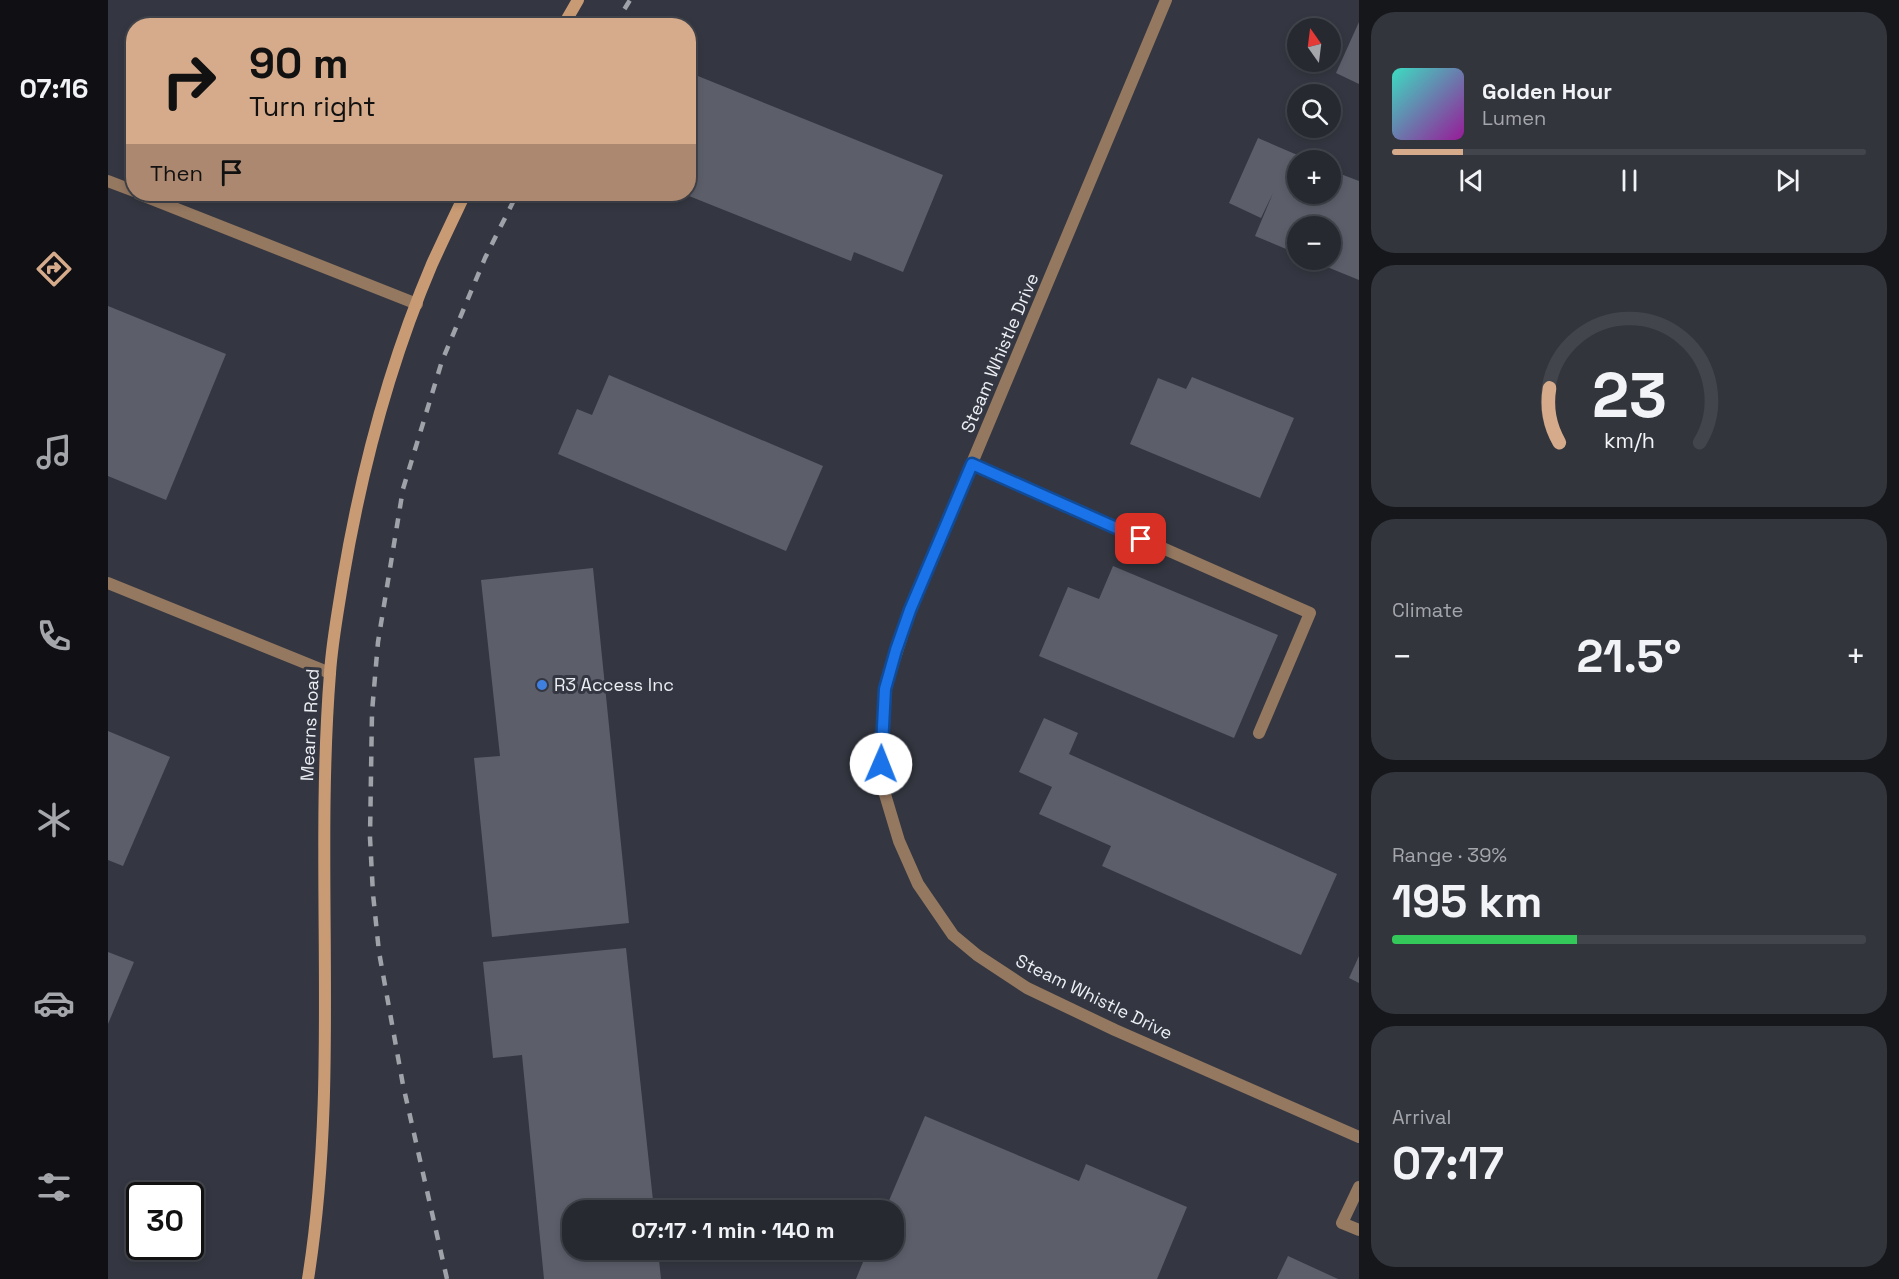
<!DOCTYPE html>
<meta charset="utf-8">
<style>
body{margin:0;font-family:"Space Grotesk",sans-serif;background:#33353d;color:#f1f3f6;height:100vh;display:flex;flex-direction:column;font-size:22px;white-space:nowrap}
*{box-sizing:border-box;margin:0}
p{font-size:20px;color:#a4a6ab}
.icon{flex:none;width:33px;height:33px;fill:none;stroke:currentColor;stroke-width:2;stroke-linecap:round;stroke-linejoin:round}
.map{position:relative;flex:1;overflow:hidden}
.drawer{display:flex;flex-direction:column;gap:12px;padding:12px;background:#15171b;width:540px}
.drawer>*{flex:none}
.top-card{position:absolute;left:18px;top:18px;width:570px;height:183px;border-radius:24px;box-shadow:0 3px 9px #0003,0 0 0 2px #43454d;background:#d6ab8b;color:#111;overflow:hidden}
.needle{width:39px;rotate:346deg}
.controls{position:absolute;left:1179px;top:18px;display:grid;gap:12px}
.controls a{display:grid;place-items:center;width:54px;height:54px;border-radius:50%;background:#272931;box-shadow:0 3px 9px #0003,0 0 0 2px #43454d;font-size:30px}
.speed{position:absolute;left:18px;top:1182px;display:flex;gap:12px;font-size:30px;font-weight:700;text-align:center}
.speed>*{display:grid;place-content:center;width:78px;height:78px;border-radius:50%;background:#272931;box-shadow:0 3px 9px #0003,0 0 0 2px #43454d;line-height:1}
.speed .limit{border:3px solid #111;border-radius:9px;background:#fff;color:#111}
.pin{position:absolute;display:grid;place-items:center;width:51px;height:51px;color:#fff;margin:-26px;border-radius:12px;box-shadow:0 3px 9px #0006}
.me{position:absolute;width:66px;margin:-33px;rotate:1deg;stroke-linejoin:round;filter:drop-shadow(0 0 4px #0008)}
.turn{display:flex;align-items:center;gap:21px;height:126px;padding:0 24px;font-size:27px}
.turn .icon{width:78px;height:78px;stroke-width:2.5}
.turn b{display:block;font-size:42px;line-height:51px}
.then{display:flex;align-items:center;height:57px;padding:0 24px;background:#0003;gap:12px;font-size:22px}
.big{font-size:45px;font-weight:600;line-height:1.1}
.drawer .tile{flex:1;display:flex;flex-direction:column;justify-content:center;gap:9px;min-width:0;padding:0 21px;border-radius:24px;background:#33353d}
.drawer .dial{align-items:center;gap:0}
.dial svg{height:156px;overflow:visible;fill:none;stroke:#43454d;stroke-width:7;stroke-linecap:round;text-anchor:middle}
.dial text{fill:#f1f3f6;stroke:none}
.song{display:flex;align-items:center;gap:18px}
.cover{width:72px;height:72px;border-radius:9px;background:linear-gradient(135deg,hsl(170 70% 55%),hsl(300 70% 35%))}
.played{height:6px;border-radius:3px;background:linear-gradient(90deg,#d6ab8b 15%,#43454d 15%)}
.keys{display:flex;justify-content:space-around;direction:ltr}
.heat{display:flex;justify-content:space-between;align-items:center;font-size:33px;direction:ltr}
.charge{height:9px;border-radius:4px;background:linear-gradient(90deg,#34c759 39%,#43454d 0)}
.trip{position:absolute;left:454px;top:1200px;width:342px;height:60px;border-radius:24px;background:#272931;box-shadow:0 3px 9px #0003,0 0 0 2px #43454d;font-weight:600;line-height:60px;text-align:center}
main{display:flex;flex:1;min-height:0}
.tab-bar{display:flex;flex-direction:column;width:108px;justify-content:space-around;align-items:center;background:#101014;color:#a4a6ab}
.tab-bar .icon{width:42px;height:42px}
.tab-bar .active{color:#d6ab8b}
.tab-bar b{font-size:27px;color:#f1f3f6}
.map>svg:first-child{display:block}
.building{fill:#5c5f6a}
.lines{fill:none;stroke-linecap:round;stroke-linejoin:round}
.lane{stroke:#957860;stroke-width:12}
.street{stroke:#957860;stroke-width:12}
.secondary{stroke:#c99b75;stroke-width:12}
.rail{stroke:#a0a2aa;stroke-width:4.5;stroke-dasharray:10 10;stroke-linecap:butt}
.route-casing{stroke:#114b97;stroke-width:15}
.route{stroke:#1a73e8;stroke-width:10}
.shop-dot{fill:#3f7fe0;stroke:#343741;stroke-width:2}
.labels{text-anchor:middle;stroke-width:6;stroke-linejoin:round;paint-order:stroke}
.street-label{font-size:18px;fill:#eceef4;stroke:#343741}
.poi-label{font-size:18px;fill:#eceef4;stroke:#343741;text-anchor:start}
</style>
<main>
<nav class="tab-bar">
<b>07:16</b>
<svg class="icon active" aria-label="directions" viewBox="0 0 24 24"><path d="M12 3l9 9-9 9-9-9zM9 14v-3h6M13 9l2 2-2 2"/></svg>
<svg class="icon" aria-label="music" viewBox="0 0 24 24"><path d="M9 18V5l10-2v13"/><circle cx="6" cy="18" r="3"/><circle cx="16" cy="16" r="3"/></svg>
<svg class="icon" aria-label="phone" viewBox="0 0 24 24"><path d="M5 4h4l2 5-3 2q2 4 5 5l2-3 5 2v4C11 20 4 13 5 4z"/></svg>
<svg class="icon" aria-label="climate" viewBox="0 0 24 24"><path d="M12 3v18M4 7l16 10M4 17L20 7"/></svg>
<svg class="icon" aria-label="car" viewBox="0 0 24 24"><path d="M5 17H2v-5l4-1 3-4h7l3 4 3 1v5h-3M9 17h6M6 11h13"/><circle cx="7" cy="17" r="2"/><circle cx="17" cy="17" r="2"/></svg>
<svg class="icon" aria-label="filters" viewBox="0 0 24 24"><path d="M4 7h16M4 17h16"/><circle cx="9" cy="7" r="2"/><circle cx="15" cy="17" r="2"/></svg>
</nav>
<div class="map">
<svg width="1251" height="1279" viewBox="0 0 1251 1279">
<rect width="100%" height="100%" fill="#343741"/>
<!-- building -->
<g class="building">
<polygon points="1251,22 1251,84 1228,73"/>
<polygon points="580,72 835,175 795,272 746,252 743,261 576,194 580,194"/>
<polygon points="1150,138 1201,160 1190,160 1190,194 1222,194 1222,170 1251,181 1251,280 1202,260 1222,260 1222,226 1190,226 1190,254 1147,236 1165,193 1153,218 1121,203"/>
<polygon points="0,306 118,354 58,500 0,476"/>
<polygon points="501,375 715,466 678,551 450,454 469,409 484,415"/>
<polygon points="1084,377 1186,418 1152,498 1022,444 1050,378 1078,389"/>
<polygon points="1005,566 1170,635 1126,738 931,656 960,587 991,599"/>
<polygon points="485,568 521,923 384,937 366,758 392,756 373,580"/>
<polygon points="936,718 970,733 961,754 1229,874 1193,955 994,866 1003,846 931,814 944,787 911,772"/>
<polygon points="0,731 62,757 15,866 0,860"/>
<polygon points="518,948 546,1210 465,1210 465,1250 550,1250 553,1279 436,1279 414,1055 385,1058 375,962"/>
<polygon points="0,952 26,962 0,1024"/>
<polygon points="1251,956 1251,983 1241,978"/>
<polygon points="817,1116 971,1181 978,1164 1079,1207 1049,1279 748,1279 760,1250 786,1250 786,1210 777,1210"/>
<polygon points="1180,1256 1230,1279 1169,1279"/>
</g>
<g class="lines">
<!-- lane -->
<g class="lane">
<polyline points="0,181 26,191"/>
<polyline points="31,194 309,304"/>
<polyline points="864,464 1202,613 1151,733"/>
<polyline points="0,583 222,673"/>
<polyline points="1251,1187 1234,1223 1251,1230"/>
</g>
<!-- street -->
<polyline class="street" points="1058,0 802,611 777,689 773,764 776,791 791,841 810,884 845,935 869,955 919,988 1007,1030 1251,1137"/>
<!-- secondary -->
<g class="secondary">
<polyline points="455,26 470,0"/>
<path d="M 200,1279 C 232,1079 206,875 222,673 C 224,642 230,611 235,579 C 253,472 281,365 324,264 C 335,240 346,217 357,194"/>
</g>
<!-- rail -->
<g class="rail">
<polyline points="506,26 522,0"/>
<polyline points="339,1279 295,1085 271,952 265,894 262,838 264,712 270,642 295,489 334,361 377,258 409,194"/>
</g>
</g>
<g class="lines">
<defs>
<polyline id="route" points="773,764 777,689 788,650 802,610 864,464 1033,539"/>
</defs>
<!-- route casing -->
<use href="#route" class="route-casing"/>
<!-- route -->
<use href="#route" class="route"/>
</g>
<!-- markers -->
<circle class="shop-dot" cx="434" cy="685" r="6"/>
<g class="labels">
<!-- street labels -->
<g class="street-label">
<text transform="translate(892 353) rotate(-67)" y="6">Steam Whistle Drive</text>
<text transform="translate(202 725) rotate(-87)" y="6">Mearns Road</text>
<text transform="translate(986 997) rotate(26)" y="6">Steam Whistle Drive</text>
</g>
<!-- poi labels -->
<g class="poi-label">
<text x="446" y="691">R3 Access Inc</text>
</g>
</g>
</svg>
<div class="controls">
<a><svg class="needle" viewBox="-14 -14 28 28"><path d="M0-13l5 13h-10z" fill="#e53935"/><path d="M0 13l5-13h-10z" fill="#a4a6ab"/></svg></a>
<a><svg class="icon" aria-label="search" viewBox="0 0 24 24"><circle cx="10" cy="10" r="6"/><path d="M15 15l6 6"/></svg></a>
<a>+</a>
<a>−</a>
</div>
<div class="speed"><div class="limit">30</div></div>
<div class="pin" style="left:1033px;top:539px;background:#d93025"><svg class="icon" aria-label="arrive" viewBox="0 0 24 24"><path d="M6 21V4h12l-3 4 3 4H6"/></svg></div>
<svg class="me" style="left:773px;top:764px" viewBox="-20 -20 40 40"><circle r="19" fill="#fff"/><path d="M0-13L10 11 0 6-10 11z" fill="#1a73e8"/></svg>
<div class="trip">07:17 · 1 min · 140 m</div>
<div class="top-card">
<div class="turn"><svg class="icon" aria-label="right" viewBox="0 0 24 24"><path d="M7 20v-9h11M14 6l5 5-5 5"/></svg><div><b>90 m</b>Turn right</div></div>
<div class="then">Then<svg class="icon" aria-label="arrive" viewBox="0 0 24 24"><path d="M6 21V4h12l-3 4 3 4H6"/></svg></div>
</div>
</div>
<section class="drawer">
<div class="tile">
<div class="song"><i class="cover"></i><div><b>Golden Hour</b><p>Lumen</p></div></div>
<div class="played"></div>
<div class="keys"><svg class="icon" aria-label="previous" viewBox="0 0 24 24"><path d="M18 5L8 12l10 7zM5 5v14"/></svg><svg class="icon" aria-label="pause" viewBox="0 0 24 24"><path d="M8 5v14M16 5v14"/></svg><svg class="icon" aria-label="next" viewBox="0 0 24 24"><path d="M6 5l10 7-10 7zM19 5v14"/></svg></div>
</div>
<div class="tile dial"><svg viewBox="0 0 100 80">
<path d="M14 69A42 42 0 1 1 86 69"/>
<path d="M14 69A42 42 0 0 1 9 41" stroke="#d6ab8b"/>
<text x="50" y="56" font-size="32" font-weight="700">23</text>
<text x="50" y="72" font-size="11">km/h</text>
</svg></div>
<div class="tile"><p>Climate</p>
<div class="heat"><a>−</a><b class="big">21.5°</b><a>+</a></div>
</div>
<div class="tile"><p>Range · 39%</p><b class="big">195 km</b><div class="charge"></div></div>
<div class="tile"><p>Arrival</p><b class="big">07:17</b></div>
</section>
</main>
